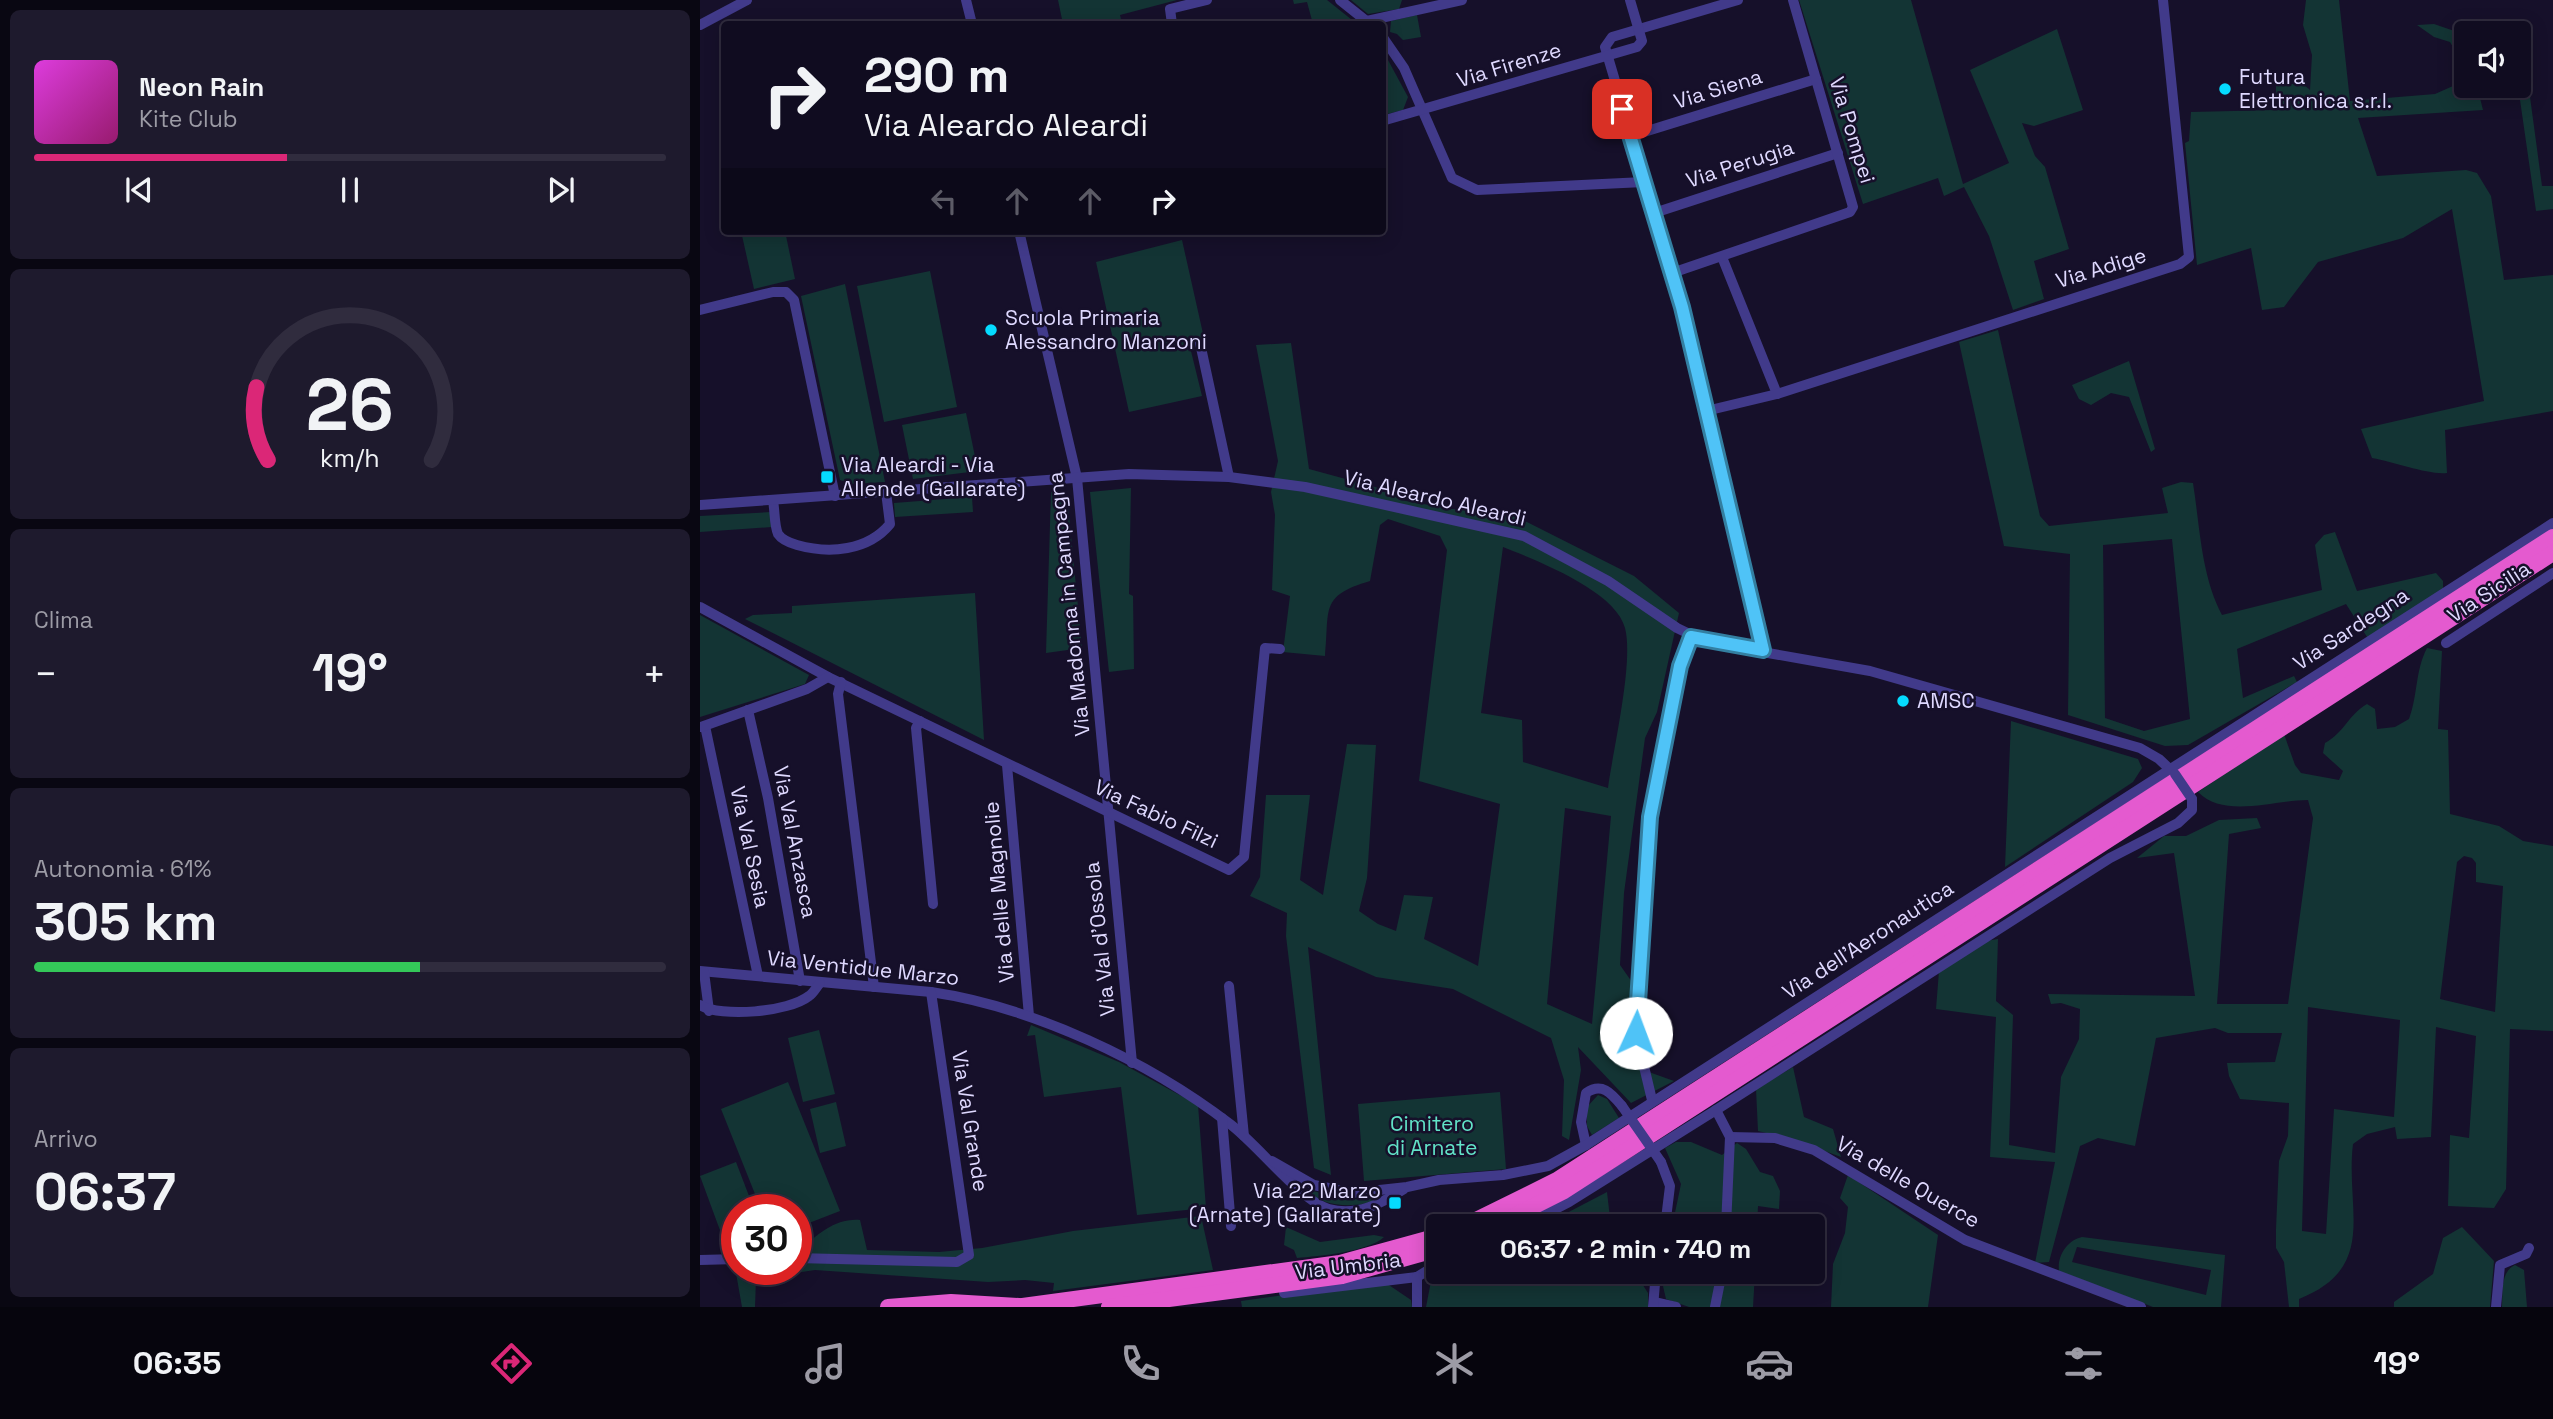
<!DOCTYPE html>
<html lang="it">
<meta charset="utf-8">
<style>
body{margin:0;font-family:"Space Grotesk",sans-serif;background:#1e1a2d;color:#f1f3f6;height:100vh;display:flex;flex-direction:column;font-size:26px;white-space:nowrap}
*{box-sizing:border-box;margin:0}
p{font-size:23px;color:#9c9ba5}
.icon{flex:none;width:38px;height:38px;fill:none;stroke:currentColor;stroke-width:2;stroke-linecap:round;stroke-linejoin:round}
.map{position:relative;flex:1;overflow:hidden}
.drawer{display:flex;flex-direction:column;gap:10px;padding:10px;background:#090712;width:700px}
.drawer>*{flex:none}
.top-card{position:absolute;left:21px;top:21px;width:665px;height:214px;border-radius:7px;box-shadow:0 4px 18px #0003,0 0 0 2px #302c3e;background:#100c20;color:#f1f3f6;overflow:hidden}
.controls{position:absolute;left:1754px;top:21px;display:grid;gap:14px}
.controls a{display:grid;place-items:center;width:77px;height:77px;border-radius:7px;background:#100c20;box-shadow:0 4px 18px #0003,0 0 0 2px #302c3e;font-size:35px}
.speed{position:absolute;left:21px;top:1194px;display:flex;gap:14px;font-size:35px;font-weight:700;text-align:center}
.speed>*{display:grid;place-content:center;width:91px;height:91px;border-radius:50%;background:#100c20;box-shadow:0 4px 18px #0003,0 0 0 2px #302c3e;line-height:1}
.speed .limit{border:10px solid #d22;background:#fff;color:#111}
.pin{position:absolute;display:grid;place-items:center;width:60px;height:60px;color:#fff;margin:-30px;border-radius:14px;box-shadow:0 4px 10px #0006}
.me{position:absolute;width:77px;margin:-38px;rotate:2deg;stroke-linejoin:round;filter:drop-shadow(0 0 5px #0008)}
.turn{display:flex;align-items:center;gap:24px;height:147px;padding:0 28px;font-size:32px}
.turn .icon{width:91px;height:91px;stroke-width:2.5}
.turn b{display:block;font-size:49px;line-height:60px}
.lanes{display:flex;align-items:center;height:66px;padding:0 28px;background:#0003;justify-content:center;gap:35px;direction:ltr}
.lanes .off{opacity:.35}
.big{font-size:52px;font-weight:700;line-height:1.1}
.drawer .tile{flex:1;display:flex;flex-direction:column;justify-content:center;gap:10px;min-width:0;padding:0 24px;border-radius:10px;background:#1e1a2d}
.drawer .dial{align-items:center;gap:0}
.dial svg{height:182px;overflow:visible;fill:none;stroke:#302c3e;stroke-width:7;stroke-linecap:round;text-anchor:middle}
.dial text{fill:#f1f3f6;stroke:none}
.song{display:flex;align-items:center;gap:21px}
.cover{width:84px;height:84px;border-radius:10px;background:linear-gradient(135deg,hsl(300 70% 55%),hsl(320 70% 35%))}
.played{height:7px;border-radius:4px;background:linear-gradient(90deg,#db2777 40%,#302c3e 40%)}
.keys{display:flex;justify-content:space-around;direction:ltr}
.heat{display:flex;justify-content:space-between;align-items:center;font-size:38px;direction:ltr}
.charge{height:10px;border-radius:5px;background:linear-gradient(90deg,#34c759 61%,#302c3e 0)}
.trip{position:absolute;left:726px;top:1214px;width:399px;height:70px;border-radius:7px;background:#100c20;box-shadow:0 4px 18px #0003,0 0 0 2px #302c3e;font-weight:700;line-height:70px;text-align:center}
.dock{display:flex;height:112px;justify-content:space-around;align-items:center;background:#06050d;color:#9c9ba5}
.dock .icon{width:49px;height:49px}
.dock .current{color:#db2777}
.dock b{font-size:32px;color:#f1f3f6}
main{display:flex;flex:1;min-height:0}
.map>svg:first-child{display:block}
.green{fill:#133434;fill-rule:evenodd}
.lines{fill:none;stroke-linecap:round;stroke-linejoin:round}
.minor{stroke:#413a8a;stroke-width:10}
.trunk{stroke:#e45acf;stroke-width:16}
.minor-bridge{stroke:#413a8a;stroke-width:10}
.route-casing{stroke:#337fa1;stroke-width:18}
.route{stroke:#4fc3f7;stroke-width:12}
.poi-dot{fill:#05dbff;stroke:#16102a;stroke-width:2.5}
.labels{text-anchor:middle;stroke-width:5;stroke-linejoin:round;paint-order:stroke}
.street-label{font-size:21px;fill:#dfd9ff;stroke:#16102a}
.poi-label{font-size:21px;fill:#dfd9ff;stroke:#16102a;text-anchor:start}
.park-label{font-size:21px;fill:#62e3c8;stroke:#16102a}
</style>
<main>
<section class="drawer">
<div class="tile">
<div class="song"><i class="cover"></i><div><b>Neon Rain</b><p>Kite Club</p></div></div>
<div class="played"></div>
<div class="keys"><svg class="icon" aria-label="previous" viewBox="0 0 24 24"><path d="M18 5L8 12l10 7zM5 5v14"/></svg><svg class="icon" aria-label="pause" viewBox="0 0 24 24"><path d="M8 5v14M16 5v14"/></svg><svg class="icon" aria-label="next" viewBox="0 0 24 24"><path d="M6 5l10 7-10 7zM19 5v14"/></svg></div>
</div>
<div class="tile dial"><svg viewBox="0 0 100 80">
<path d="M14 69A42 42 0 1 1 86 69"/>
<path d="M14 69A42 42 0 0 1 9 37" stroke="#db2777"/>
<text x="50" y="56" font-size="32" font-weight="700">26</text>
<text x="50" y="72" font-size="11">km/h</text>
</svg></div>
<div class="tile"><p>Clima</p>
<div class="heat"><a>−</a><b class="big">19°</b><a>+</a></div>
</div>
<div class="tile"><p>Autonomia · 61%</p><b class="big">305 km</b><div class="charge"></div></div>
<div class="tile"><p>Arrivo</p><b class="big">06:37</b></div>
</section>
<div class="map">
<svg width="1853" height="1307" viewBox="0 0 1853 1307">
<rect width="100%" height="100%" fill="#16102a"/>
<!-- green -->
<g class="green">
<polygon points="358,0 477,0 420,15 422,24 363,24"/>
<polygon points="593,0 627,0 657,24 613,24 607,2 594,4"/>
<polygon points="651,0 702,0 699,9 668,14"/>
<polygon points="1099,0 1211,0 1263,184 1309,163 1270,70 1357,29 1383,110 1334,126 1322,123 1335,156 1345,167 1369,249 1334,261 1344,299 1313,310 1289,236 1264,187 1244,196 1238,178 1163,204"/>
<path d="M 1606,0 L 1639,0 L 1650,101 L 1735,94 L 1762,82 L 1765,67 L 1750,42 L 1734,37 L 1717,25 L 1734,24 L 1766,35 L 1766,86 L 1787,86 L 1780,98 L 1783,110 L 1658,118 L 1677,176 L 1766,170 L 1777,173 L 1791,196 L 1804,280 L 1853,275 L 1853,411 L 1745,430 L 1747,473 C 1728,475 1695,462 1672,458 L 1661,429 L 1784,401 L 1752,209 L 1703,238 L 1618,262 L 1584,307 L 1562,310 L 1551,248 L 1497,265 L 1485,143 L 1489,141 L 1491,112 L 1576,110 L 1576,79 L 1582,85 L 1602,83 L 1610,90 L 1612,55 L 1603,25 Z"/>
<polygon points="717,15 721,37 703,40 697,34 690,32 691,21"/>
<polygon points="682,49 708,97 703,110 683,115"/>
<polygon points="1818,71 1828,82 1842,186 1853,186 1853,209 1836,211 1820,100 1807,88 1799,86 1818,86"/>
<polygon points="41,231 85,231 95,279 54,289"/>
<polygon points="482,240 504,338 489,343 502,396 429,412 396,262"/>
<polygon points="230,271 257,407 184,422 157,286"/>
<polygon points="145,284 185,482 152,484 140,480 101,296"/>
<path d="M 1298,330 L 1340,516 L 1349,526 L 1468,513 L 1462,488 L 1481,482 L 1493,483 C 1500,527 1501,575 1522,615 L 1622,590 L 1615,545 L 1624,535 L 1635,532 L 1657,591 L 1736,573 L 1743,581 L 1743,593 L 1669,640 L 1646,604 L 1537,649 L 1543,698 L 1594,676 L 1597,682 L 1488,745 L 1465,746 L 1368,715 L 1370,554 L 1304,546 L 1259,342 ZM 1472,539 L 1490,719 L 1444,731 L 1405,718 L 1403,545 Z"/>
<path d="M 591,343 L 609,469 L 686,490 L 700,500 L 752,509 L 809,513 L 934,576 L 979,613 L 957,712 L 945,738 L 924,893 L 920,965 L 932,982 L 930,1028 L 935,1067 L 974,1081 L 931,1103 L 878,1047 L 881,1070 L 869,1140 L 862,1136 L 864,1080 L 851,1038 L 753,989 L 676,977 L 608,947 L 631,1175 L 614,1168 L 586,936 L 587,913 L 550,896 L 560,877 L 566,795 L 610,795 L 600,880 L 623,895 L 647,744 L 676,745 L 667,878 L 659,911 L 678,924 L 696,931 L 704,895 L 733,897 L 724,939 L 778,966 L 800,804 L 719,781 L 747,550 L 740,536 L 688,519 L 680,525 L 670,581 C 619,596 630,609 625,656 L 583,652 L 590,596 L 572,590 L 575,515 L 571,492 L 578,461 L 556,345 ZM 803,547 C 836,560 916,591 925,628 C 934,662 913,750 908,788 L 823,762 L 822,720 L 781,713 ZM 865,808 L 911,816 L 892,1024 L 847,1004 Z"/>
<polygon points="1429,361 1455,449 1451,452 1429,397 1411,393 1391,405 1379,399 1372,385"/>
<polygon points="266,413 278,471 213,479 202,425"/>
<polygon points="431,488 429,594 433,596 434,669 409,672 390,492"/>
<polygon points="351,492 367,494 382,648 346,653"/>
<polygon points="272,497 273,512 195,517 194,503"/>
<polygon points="71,512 72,527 0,532 0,516"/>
<polygon points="275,593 284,740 45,619 53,615 92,613 92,606"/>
<polygon points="0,615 109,675 105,684 0,717"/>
<path d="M 1727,648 L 1742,651 L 1738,729 L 1748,730 L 1750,814 L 1799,826 L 1823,841 L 1853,846 L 1853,1031 L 1810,1029 L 1806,1189 L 1794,1208 L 1748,1206 L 1750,1135 L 1769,1138 L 1776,1036 L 1736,1027 L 1731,1137 L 1697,1139 L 1695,1127 L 1667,1134 L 1653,1144 C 1645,1210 1679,1267 1599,1299 L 1599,1307 L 1589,1307 L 1584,1262 L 1576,1248 L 1576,1229 L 1579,1161 L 1588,1136 L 1589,1103 L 1540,1099 L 1529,1076 L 1527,1063 L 1575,1062 L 1582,1033 L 1528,1033 L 1515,1028 L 1456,1038 L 1435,1146 L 1398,1138 L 1380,1146 L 1349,1262 L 1335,1263 L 1355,1162 L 1290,1157 L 1296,1017 L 1236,1009 L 1239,971 L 1286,941 L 1298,939 L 1296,1001 L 1313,1015 L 1309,1145 L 1355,1153 L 1361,1077 L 1379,1039 L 1380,1009 L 1361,1003 L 1351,1004 L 1348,994 L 1495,996 L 1474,853 L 1437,858 L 1464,836 L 1486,836 L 1519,820 L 1557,818 L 1561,828 L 1529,834 L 1517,1004 L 1588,1004 L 1613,818 L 1608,800 C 1574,800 1524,819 1498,792 L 1584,734 L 1595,765 L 1601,773 L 1639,780 L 1643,771 L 1623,753 L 1625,743 C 1644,733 1649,714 1667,704 L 1675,709 L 1677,729 L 1695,727 L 1709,719 C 1718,695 1715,671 1727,648 ZM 1764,856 L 1772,858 L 1776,863 L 1776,882 L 1803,886 L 1795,1012 L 1740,999 L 1757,862 ZM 1608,1007 L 1700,1020 L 1694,1117 L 1634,1109 L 1626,1234 L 1602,1231 Z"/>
<polygon points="1311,721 1438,759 1442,768 1433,782 1305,867"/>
<polygon points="331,1025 419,1062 498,1105 506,1208 437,1215 421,1087 344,1097 335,1035 327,1036"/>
<polygon points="119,1030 135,1094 103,1102 88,1038"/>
<polygon points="1093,1067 1104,1117 1133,1129 1141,1157 1092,1139 1058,1131 1056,1089"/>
<polygon points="88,1082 140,1211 96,1228 96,1209 61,1209 21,1109"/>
<polygon points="800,1092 806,1169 664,1181 658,1104"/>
<polygon points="898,1095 907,1099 919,1118 892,1135 887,1126 887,1107"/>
<polygon points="136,1102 146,1146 120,1153 110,1109"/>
<polygon points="976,1142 991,1142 1022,1155 1037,1143 1046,1149 1060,1172 1073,1176 1080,1191 1079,1209 1058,1206 1057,1227 972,1227 981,1184 965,1148"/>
<polygon points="36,1162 54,1209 37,1209 37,1249 28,1252 0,1176"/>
<polygon points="1148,1175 1238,1235 1228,1307 1131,1307 1133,1264 1145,1233 1148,1207 1140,1198"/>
<path d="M 609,1190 L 645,1199 L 679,1199 C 661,1208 621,1209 609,1190 Z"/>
<polygon points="907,1192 911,1227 840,1227"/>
<path d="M 501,1216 L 513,1270 L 353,1291 L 354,1283 L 325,1280 L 288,1282 L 115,1270 L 56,1279 L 55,1307 L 42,1307 L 33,1256 L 37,1255 L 37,1269 L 96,1269 L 96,1250 L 101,1250 C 117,1234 136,1218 160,1220 L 167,1250 L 239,1252 L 282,1248 L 373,1231 Z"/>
<path d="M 586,1227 L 620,1242 L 674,1235 L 684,1237 C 668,1252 619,1256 597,1258 L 594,1250 L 584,1245 Z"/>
<polygon points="1762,1227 1794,1261 1790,1307 1694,1307 1694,1302 1733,1274 1743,1238"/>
<path d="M 1382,1237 L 1525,1255 L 1521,1307 L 1453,1307 L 1359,1271 C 1357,1255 1368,1240 1382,1237 ZM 1377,1247 L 1511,1270 L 1506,1295 L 1372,1262 Z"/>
<path d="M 1815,1265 L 1824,1270 L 1827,1307 L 1802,1307 C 1803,1292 1800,1272 1815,1265 Z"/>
<polygon points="738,1271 917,1272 919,1280 939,1279 948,1293 948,1307 726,1307 732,1276"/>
<polygon points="1055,1272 1053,1307 989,1307 966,1299 960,1273"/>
<polygon points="683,1281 711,1300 712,1307 542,1307 541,1301"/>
</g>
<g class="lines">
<!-- minor -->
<g class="minor">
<polyline points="266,0 272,24"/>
<polyline points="640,0 670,24"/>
<polyline points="1038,0 912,37 905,47 982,307 1064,650"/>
<polyline points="667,21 762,0"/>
<polyline points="472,24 470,9 507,0"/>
<polyline points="0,25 47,0"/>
<polyline points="682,36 704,68 752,178 777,190 944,182"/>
<polyline points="682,121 937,47 942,41 930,0"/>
<polyline points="931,136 1116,79"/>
<polyline points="954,213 1138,153"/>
<polyline points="319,231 377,478 432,1063"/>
<polyline points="1022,257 1077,394"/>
<polyline points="972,273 1150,212 1153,207 1093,0"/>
<polyline points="0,310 73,292 86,292 94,300 135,496"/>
<polyline points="500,343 529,477"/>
<polyline points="1006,411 1077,394 1480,264 1489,257 1463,0"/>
<path d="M 73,501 C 75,510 74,525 78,534 C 82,540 90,543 97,545 C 129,554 168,551 190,524 L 186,492"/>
<polyline points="0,505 429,474 529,477 605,487 824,536 908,581 977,628 1006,642 1170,671 1440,748 1459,759 1475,774"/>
<polyline points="0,607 128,677 529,870 544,857 565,648 580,649"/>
<polyline points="1746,643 1853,573"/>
<polyline points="141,682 138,694 174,987"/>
<polyline points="48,710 68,798 100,981"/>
<polyline points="220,721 216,728 233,904"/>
<polyline points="5,726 58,976"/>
<polyline points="1,727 107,689 128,677"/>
<polyline points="307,765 329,1016"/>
<path d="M 0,971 L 231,992 C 333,1007 448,1061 530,1124 C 557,1144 602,1202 629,1209 C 657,1217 682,1203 704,1189"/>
<polyline points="4,972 9,1011"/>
<polyline points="529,986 544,1136"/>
<path d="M 0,1005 C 21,1018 89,1012 109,996 C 113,994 117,986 120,983"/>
<polyline points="952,1100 936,1033 943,897 950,817 980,666 991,637"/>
<polyline points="1016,1110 1410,858 1478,823 1492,810 1492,799"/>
<polyline points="522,1118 531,1226"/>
<polyline points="1030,1137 1075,1138 1114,1150 1265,1240 1441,1307"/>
<path d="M 886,1145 L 881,1122 L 886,1093 C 902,1082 911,1093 922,1106"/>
<polyline points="572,1161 614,1185 652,1193 707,1187 739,1180 803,1175 848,1166 886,1145 1853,523"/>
<polyline points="961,1162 970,1186 965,1227"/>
<polyline points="821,1227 869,1202 1016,1110 1030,1137 1026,1227"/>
<polyline points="96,1258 257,1262 269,1255 231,992"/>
<polyline points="0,1260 37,1259"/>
<polyline points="717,1277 738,1264"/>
<polyline points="584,1293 717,1277"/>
<polyline points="954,1302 976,1307"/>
<polyline points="717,1307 717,1277"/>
<polyline points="953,1307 956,1272"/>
<polyline points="1015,1307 1022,1272"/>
<polyline points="1796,1307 1800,1265 1826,1254 1829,1248"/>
</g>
<!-- trunk -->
<g class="trunk">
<polyline points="762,1227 857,1180 1853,537"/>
<polyline points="793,1227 864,1191 1853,553"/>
<polyline points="188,1307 251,1302 319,1306"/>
<polyline points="314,1307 640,1263 738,1236"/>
<polyline points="409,1307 642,1276 738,1249"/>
</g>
<!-- minor-bridge -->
<g class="minor-bridge">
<polyline points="1475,774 1492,799"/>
<polyline points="922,1106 961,1162"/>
</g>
</g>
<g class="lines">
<defs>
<polyline id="route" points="922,109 982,307 1063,650 991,637 980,666 950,817 936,1033"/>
</defs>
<!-- route casing -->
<use href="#route" class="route-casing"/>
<!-- route -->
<use href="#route" class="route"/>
</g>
<!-- markers -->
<g class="poi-dot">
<circle cx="1525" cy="89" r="7"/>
<circle cx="291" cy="330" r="7"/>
<rect x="120" y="470" width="14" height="14" rx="3.5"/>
<circle cx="1203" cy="701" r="7"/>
<rect x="688" y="1196" width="14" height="14" rx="3.5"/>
</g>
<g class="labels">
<!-- street labels -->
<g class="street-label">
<text transform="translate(809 65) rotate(-17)" y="7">Via Firenze</text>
<text transform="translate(1018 89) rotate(-17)" y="7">Via Siena</text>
<text transform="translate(1152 130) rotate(73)" y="7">Via Pompei</text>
<text transform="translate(1040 164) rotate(-18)" y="7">Via Perugia</text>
<text transform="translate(1401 268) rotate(-17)" y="7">Via Adige</text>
<text transform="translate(735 498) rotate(13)" y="7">Via Aleardo Aleardi</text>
<text transform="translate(1789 592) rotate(-33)" y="7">Via Sicilia</text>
<text transform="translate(369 604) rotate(-96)" y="7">Via Madonna in Campagna</text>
<text transform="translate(1651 629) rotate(-33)" y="7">Via Sardegna</text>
<text transform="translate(456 814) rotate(25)" y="7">Via Fabio Filzi</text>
<text transform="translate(95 842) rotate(79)" y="7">Via Val Anzasca</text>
<text transform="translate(50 847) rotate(78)" y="7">Via Val Sesia</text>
<text transform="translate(299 892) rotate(-95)" y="7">Via delle Magnolie</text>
<text transform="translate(400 939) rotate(-96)" y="7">Via Val d'Ossola</text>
<text transform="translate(1168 940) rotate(-33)" y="7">Via dell'Aeronautica</text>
<text transform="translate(163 968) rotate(6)" y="7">Via Ventidue Marzo</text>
<text transform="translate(270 1121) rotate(81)" y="7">Via Val Grande</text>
<text transform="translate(1208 1182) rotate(30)" y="7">Via delle Querce</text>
<text transform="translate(648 1266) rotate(-7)" y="7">Via Umbria</text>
</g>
<!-- poi labels -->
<g class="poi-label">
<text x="1539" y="84">Futura<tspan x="1539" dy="24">Elettronica s.r.l.</tspan></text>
<text x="305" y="325">Scuola Primaria<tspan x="305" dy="24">Alessandro Manzoni</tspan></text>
<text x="141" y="472">Via Aleardi - Via<tspan x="141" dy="24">Allende (Gallarate)</tspan></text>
<text x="1217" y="708">AMSC</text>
<text x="681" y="1198" text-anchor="end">Via 22 Marzo<tspan x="681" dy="24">(Arnate) (Gallarate)</tspan></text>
</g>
<!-- park labels -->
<g class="park-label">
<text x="732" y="1131">Cimitero<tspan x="732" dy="24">di Arnate</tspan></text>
</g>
</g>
</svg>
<div class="controls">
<a><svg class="icon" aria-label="sound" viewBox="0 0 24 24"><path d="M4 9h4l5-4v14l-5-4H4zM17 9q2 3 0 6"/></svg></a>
</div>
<div class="speed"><div class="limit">30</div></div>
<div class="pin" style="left:922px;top:109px;background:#d93025"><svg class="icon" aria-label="arrive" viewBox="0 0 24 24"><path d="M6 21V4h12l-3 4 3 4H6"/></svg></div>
<svg class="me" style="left:936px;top:1033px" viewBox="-20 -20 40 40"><circle r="19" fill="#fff"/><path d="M0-13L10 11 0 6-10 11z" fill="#4fc3f7"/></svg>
<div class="trip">06:37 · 2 min · 740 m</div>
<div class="top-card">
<div class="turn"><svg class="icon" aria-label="right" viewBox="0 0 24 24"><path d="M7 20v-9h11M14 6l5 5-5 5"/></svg><div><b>290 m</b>Via Aleardo Aleardi</div></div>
<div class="lanes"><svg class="icon off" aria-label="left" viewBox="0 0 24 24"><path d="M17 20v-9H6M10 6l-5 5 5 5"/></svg><svg class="icon off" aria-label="ahead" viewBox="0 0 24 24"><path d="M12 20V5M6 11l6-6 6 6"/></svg><svg class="icon off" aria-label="ahead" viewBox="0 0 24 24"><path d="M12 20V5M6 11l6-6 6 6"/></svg><svg class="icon" aria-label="right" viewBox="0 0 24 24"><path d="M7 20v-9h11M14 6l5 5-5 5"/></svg></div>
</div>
</div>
</main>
<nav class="dock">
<b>06:35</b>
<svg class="icon current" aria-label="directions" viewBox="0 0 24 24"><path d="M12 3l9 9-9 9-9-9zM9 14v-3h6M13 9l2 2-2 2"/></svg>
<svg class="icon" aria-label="music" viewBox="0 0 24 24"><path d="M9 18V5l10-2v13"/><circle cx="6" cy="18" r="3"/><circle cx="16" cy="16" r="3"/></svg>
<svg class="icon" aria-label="phone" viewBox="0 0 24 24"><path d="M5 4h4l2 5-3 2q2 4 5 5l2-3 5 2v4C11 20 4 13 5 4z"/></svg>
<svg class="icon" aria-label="climate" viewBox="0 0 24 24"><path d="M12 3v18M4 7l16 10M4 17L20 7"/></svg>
<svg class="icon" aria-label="car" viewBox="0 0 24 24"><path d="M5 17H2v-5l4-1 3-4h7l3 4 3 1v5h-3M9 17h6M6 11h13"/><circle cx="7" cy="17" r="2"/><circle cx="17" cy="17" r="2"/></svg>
<svg class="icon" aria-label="filters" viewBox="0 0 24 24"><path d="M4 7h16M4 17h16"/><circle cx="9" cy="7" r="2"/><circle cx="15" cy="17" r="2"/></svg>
<b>19°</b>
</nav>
